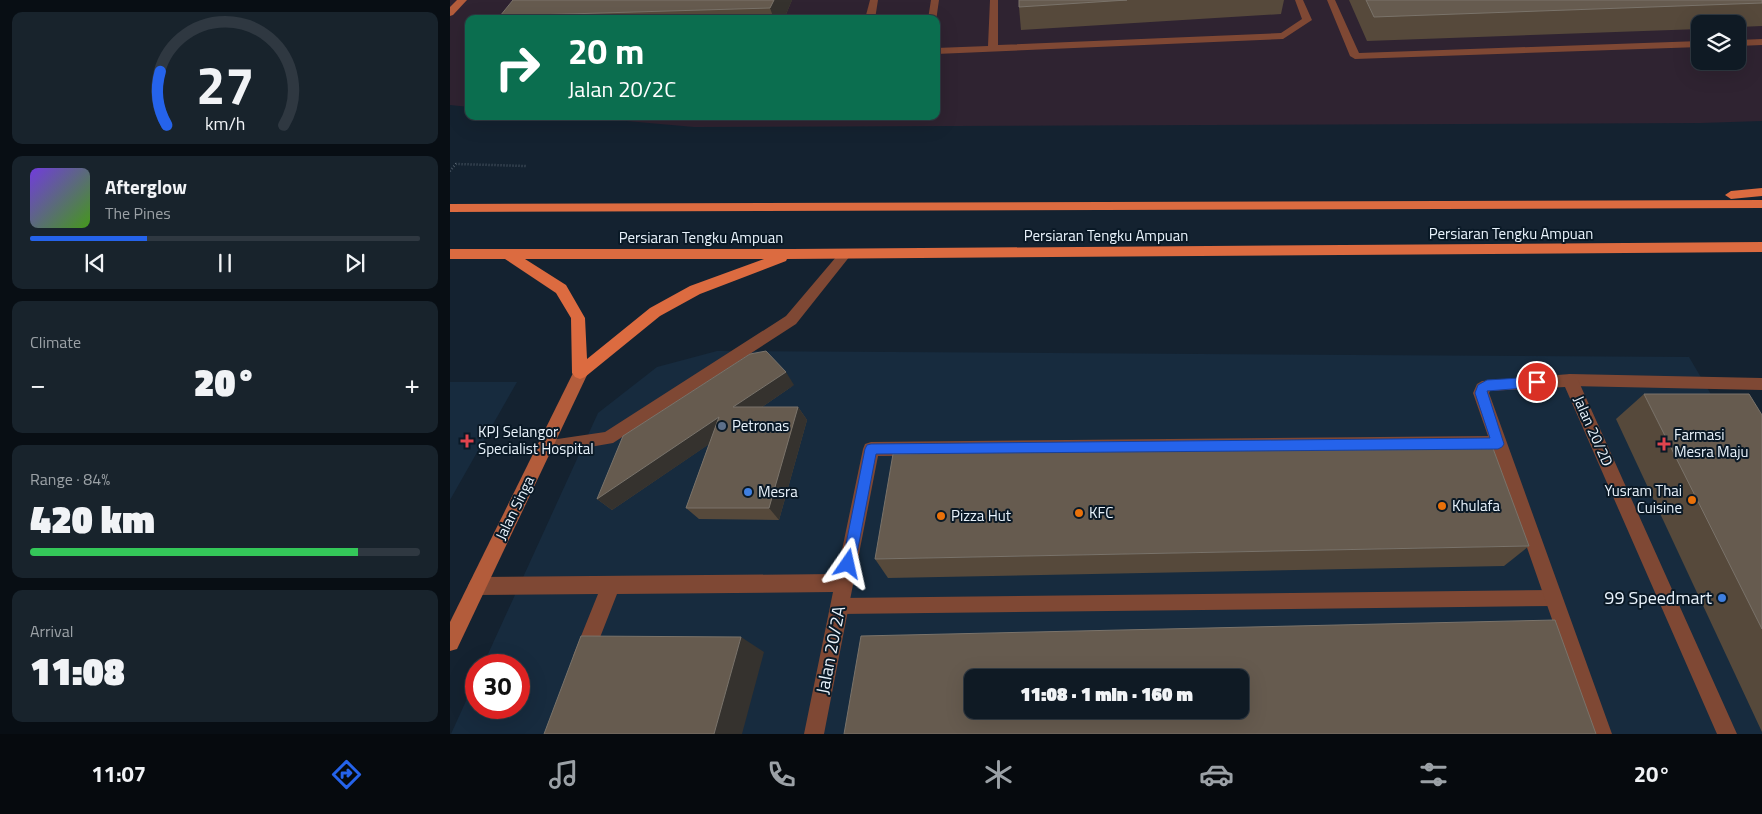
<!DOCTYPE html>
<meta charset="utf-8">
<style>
body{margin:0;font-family:"Titillium Web",sans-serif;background:#18232c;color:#f1f3f6;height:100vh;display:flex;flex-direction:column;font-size:19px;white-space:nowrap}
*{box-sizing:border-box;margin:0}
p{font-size:16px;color:#9ba1a6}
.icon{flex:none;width:28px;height:28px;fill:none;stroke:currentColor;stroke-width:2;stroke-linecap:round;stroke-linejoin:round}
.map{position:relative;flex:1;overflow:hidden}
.sheet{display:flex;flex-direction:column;gap:12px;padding:12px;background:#080e14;width:450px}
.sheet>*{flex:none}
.guide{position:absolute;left:15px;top:15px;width:475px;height:105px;border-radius:10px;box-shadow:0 5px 20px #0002,0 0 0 1px #2f3841;background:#0b6e4f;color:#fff;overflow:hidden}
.fabs{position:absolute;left:1241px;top:15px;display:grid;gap:10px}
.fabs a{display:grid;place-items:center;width:55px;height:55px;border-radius:10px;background:#0f1a24;box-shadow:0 5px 20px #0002,0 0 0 1px #2f3841;font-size:25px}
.speed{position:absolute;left:15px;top:654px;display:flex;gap:10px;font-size:25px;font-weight:700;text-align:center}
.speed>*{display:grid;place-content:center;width:65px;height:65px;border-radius:50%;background:#0f1a24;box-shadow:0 5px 20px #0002,0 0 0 1px #2f3841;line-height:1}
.speed .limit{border:8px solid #d22;background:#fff;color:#111}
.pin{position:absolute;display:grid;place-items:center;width:42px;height:42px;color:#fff;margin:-21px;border:2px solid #fff;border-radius:50%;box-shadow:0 1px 5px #0007}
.me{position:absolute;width:55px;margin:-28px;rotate:11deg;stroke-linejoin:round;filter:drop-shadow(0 0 4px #0008)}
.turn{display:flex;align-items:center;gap:18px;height:105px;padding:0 20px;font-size:22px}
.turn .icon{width:65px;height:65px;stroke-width:2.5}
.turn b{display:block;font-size:35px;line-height:42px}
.big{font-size:38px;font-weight:800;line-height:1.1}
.sheet .tile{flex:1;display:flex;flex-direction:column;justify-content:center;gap:8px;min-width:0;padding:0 18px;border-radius:10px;background:#18232c}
.sheet .dial{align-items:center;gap:0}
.dial svg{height:130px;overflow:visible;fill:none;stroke:#2f3841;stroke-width:7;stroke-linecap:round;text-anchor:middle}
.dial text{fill:#f1f3f6;stroke:none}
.song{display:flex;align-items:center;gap:15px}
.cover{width:60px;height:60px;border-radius:8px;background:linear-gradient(135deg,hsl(260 70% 55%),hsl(100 70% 35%))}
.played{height:5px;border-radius:2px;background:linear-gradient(90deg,#2563eb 30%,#2f3841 30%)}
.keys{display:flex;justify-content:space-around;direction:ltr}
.heat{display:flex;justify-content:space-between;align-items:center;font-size:28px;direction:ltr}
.charge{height:8px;border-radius:4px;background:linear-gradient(90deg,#34c759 84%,#2f3841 0)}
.trip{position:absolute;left:514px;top:669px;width:285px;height:50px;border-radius:10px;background:#0f1a24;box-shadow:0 5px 20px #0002,0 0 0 1px #2f3841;font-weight:800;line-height:50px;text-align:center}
.menu{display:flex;height:80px;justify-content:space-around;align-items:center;background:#060a0e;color:#9ba1a6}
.menu .icon{width:35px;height:35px}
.menu .current{color:#2563eb}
.menu b{font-size:22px;color:#f1f3f6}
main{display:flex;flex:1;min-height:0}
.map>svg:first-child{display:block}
.built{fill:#172b3e;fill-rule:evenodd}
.industrial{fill:#2f2331;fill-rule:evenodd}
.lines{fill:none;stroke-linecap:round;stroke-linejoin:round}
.path{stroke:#76828e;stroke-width:2.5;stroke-dasharray:0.5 2.5;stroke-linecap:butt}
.lane{fill:#7f4834;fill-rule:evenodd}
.street{fill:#7f4834;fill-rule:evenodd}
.secondary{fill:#b35c3b;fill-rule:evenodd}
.primary{fill:#dc6b40;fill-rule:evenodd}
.wall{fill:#56493b}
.shaded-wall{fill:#35322e}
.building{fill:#665b4f;stroke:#7a736a;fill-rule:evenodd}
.route{fill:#2563eb;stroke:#184099}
.service-dot{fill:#5c6f8a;stroke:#0a1926;stroke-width:2}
.health-dot{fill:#e0444e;stroke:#0a1926;stroke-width:2}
.shop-dot{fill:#3f7fe0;stroke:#0a1926;stroke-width:2}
.food-dot{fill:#e8710a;stroke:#0a1926;stroke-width:2}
.labels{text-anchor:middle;stroke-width:4;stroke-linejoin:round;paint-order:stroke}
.street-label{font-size:15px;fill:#e9f3fc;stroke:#0a1926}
.poi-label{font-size:15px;fill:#e9f3fc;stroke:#0a1926;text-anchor:start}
.near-poi-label{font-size:18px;fill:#e9f3fc;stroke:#0a1926;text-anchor:end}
.near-street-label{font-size:18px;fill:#e9f3fc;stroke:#0a1926}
</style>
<main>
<section class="sheet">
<div class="tile dial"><svg viewBox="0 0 100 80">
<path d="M14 69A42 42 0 1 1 86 69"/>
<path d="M14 69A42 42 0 0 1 10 36" stroke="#2563eb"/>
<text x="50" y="56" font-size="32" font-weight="700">27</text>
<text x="50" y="72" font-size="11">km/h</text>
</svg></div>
<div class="tile">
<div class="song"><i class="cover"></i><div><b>Afterglow</b><p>The Pines</p></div></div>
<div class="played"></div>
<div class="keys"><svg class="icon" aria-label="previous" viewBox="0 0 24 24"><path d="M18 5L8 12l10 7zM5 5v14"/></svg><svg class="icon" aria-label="pause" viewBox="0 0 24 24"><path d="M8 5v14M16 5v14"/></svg><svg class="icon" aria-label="next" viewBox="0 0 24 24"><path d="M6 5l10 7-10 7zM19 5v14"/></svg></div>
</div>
<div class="tile"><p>Climate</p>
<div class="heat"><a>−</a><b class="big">20°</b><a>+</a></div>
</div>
<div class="tile"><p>Range · 84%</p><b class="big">420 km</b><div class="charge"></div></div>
<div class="tile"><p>Arrival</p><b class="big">11:08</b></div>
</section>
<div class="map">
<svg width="1312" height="734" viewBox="0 0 1312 734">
<rect width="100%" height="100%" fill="#142230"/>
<!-- built -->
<g class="built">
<path d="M 267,351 L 1239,357 L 1312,481 L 1312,734 L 1,734 L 26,679 L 26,708 L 69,708 L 69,665 L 33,665 L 148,413 L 207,367 ZM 522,678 L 790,678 L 790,710 L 522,710 Z"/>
<polygon points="0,382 67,382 0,500"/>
</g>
<!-- industrial -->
<path class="industrial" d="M 0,0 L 1312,0 L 1312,121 L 1251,123 L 244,127 L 120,116 L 486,116 L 486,19 L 19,19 L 19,107 L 0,105 ZM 1250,24 L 1288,24 L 1288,61 L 1250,61 Z"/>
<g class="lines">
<!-- path -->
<polyline class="path" points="0,171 6,164 76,166"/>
<!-- lane -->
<g class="lane">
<polygon points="420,0 428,0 425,19 415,19"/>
<polygon points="481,0 489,0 486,21 486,19 478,19"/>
<polygon points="540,0 548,0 548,45 831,33 852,19 845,0 853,0 862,20 833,39 486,54 486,48 538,46"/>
<polygon points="877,0 885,0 909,53 1250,41 1250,47 905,59 900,56"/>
<polygon points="1312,39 1312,45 1288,46 1288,40"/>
<polygon points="396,249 400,250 402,253 400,256 346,324 163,443 94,455 89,453 87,448 89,443 94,441 155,432 336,316 392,250"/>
<polygon points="1120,374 1312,378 1312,390 1120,386 1115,384 1113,380 1115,376"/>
<polygon points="1103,590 1109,592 1111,598 1109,604 1103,606 390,614 384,612 382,606 384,600 390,598"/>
</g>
<!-- street -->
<polygon class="street" points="1120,374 1125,376 1128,380 1287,734 1267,734 1115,387 1040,391 1039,393 1162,734 1142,734 1043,450 428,456 374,734 354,734 383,592 167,594 140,663 133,666 126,663 123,656 148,594 27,595 21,592 18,586 21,580 27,577 387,574 413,449 415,444 421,442 1038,436 1023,393 1027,384 1032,381"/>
<!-- secondary -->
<g class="secondary">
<polygon points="7,0 17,0 3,15 0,16 0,7"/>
<polygon points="130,367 135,369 138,373 7,649 0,651 0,622 125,369"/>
</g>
<!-- primary -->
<g class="primary">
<polygon points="1312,188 1312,196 1281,199 1275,195 1281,191"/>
<polygon points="1312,200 1312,208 0,212 0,204"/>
<path d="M 1312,242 L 1312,252 L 337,259 L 336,261 L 250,294 L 210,316 L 135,377 L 130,379 L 125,377 L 122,373 L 121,318 L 106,293 L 55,259 L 0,259 L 0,249 L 342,249 ZM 75,259 L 314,259 L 240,286 L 200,308 L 137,359 L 135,318 L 116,285 Z"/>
</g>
</g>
<!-- wall -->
<g class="wall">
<polygon points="342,0 334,19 53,19 50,16"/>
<polygon points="569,0 834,0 831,14 571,30 569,7"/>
<polygon points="899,0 1312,0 1312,26 1288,27 1288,24 1250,24 1250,29 917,41"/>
<polygon points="344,385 312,407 348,407 357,420 329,520 249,519 236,508 259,444 162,510 147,499"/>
<polygon points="1194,394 1312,415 1312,732 1166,419"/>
<polygon points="1079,546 1054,566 438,578 425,559"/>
</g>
<!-- shaded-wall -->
<g class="shaded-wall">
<polygon points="324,0 342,0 334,19 324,19 320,8"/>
<polygon points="336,372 344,385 293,420 283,407"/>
<polygon points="348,407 357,420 329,520 319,508"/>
<polygon points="269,417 280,430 162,510 147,499"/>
<polygon points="291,637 314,652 292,734 264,734"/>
</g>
<!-- building -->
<g class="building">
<polygon points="63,0 324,0 320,8 50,16"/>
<polygon points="569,0 677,0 569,7"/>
<polygon points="916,0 1312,0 1312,3 924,17"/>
<polygon points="316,351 336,372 283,407 348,407 319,508 236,508 269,417 147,499 173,436 300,354"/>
<polygon points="1194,394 1299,394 1312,415 1312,629"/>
<polygon points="1041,443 1079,546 425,559 443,454"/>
<path d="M 1105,620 L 1146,734 L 394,734 L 411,636 ZM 522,678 L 790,678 L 790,710 L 522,710 Z"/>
<polygon points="131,636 291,637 264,734 94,734"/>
</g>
<!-- route -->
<polygon class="route" points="1087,377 1091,379 1093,382 1091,386 1087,387 1037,391 1054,444 1052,447 1048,449 426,454 405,564 403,568 398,570 394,568 392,564 415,449 417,445 421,444 1040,438 1025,393 1028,385 1037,380"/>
<!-- markers -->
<circle class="service-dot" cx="272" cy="426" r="5"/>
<g class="health-dot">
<path d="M14.5 433.5h5v5h5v5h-5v5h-5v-5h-5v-5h5z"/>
<path d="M1211.5 436.5h5v5h5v5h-5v5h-5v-5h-5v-5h5z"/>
</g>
<g class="shop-dot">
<circle cx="298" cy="492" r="5"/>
<circle cx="1272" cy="598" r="5"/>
</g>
<g class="food-dot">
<circle cx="1242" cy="500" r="5"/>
<circle cx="992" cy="506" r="5"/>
<circle cx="629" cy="513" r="5"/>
<circle cx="491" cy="516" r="5"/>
</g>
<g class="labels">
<!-- street labels -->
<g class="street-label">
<text x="1061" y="239">Persiaran Tengku Ampuan</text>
<text x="656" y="241">Persiaran Tengku Ampuan</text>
<text x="251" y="243">Persiaran Tengku Ampuan</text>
<text transform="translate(1143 431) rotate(66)" y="5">Jalan 20/2D</text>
<text transform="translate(65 508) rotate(-64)" y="5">Jalan Singa</text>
</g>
<!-- poi labels -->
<g class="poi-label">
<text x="282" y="431">Petronas</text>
<text x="28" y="437">KPJ Selangor<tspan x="28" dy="17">Specialist Hospital</tspan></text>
<text x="1224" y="440">Farmasi<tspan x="1224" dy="17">Mesra Maju</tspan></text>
<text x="1232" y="496" text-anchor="end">Yusram Thai<tspan x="1232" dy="17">Cuisine</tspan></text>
<text x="308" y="497">Mesra</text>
<text x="1002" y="511">Khulafa</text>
<text x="639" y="518">KFC</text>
<text x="501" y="521">Pizza Hut</text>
</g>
<!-- near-poi labels -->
<g class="near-poi-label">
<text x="1262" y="604">99 Speedmart</text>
</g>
<!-- near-street labels -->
<g class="near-street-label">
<text transform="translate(381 650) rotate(-79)" y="6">Jalan 20/2A</text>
</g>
</g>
</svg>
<div class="fabs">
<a><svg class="icon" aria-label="layers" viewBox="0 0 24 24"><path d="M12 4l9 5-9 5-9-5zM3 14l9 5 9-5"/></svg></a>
</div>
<div class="speed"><div class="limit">30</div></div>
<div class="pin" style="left:1087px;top:382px;background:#d93025"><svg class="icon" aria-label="arrive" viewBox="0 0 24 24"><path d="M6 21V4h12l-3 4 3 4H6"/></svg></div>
<svg class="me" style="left:398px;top:564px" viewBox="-20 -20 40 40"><path d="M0-17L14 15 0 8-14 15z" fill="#2563eb" stroke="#fff" stroke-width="4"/></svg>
<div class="trip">11:08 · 1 min · 160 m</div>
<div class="guide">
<div class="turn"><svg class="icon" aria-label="right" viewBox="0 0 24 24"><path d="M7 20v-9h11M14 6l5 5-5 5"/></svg><div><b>20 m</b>Jalan 20/2C</div></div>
</div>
</div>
</main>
<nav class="menu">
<b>11:07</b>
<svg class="icon current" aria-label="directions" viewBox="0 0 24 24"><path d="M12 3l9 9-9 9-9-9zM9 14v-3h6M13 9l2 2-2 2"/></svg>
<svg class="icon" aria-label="music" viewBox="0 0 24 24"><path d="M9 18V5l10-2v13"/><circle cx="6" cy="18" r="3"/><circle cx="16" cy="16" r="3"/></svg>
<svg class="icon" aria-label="phone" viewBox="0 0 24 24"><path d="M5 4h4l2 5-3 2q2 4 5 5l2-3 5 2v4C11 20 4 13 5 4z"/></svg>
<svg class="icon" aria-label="climate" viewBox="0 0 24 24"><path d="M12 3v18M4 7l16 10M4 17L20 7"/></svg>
<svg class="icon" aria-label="car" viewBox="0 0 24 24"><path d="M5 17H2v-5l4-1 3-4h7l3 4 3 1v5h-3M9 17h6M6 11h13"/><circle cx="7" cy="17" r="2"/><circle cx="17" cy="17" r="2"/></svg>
<svg class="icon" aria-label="filters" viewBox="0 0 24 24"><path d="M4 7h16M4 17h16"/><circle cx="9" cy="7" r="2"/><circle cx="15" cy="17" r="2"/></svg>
<b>20°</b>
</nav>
